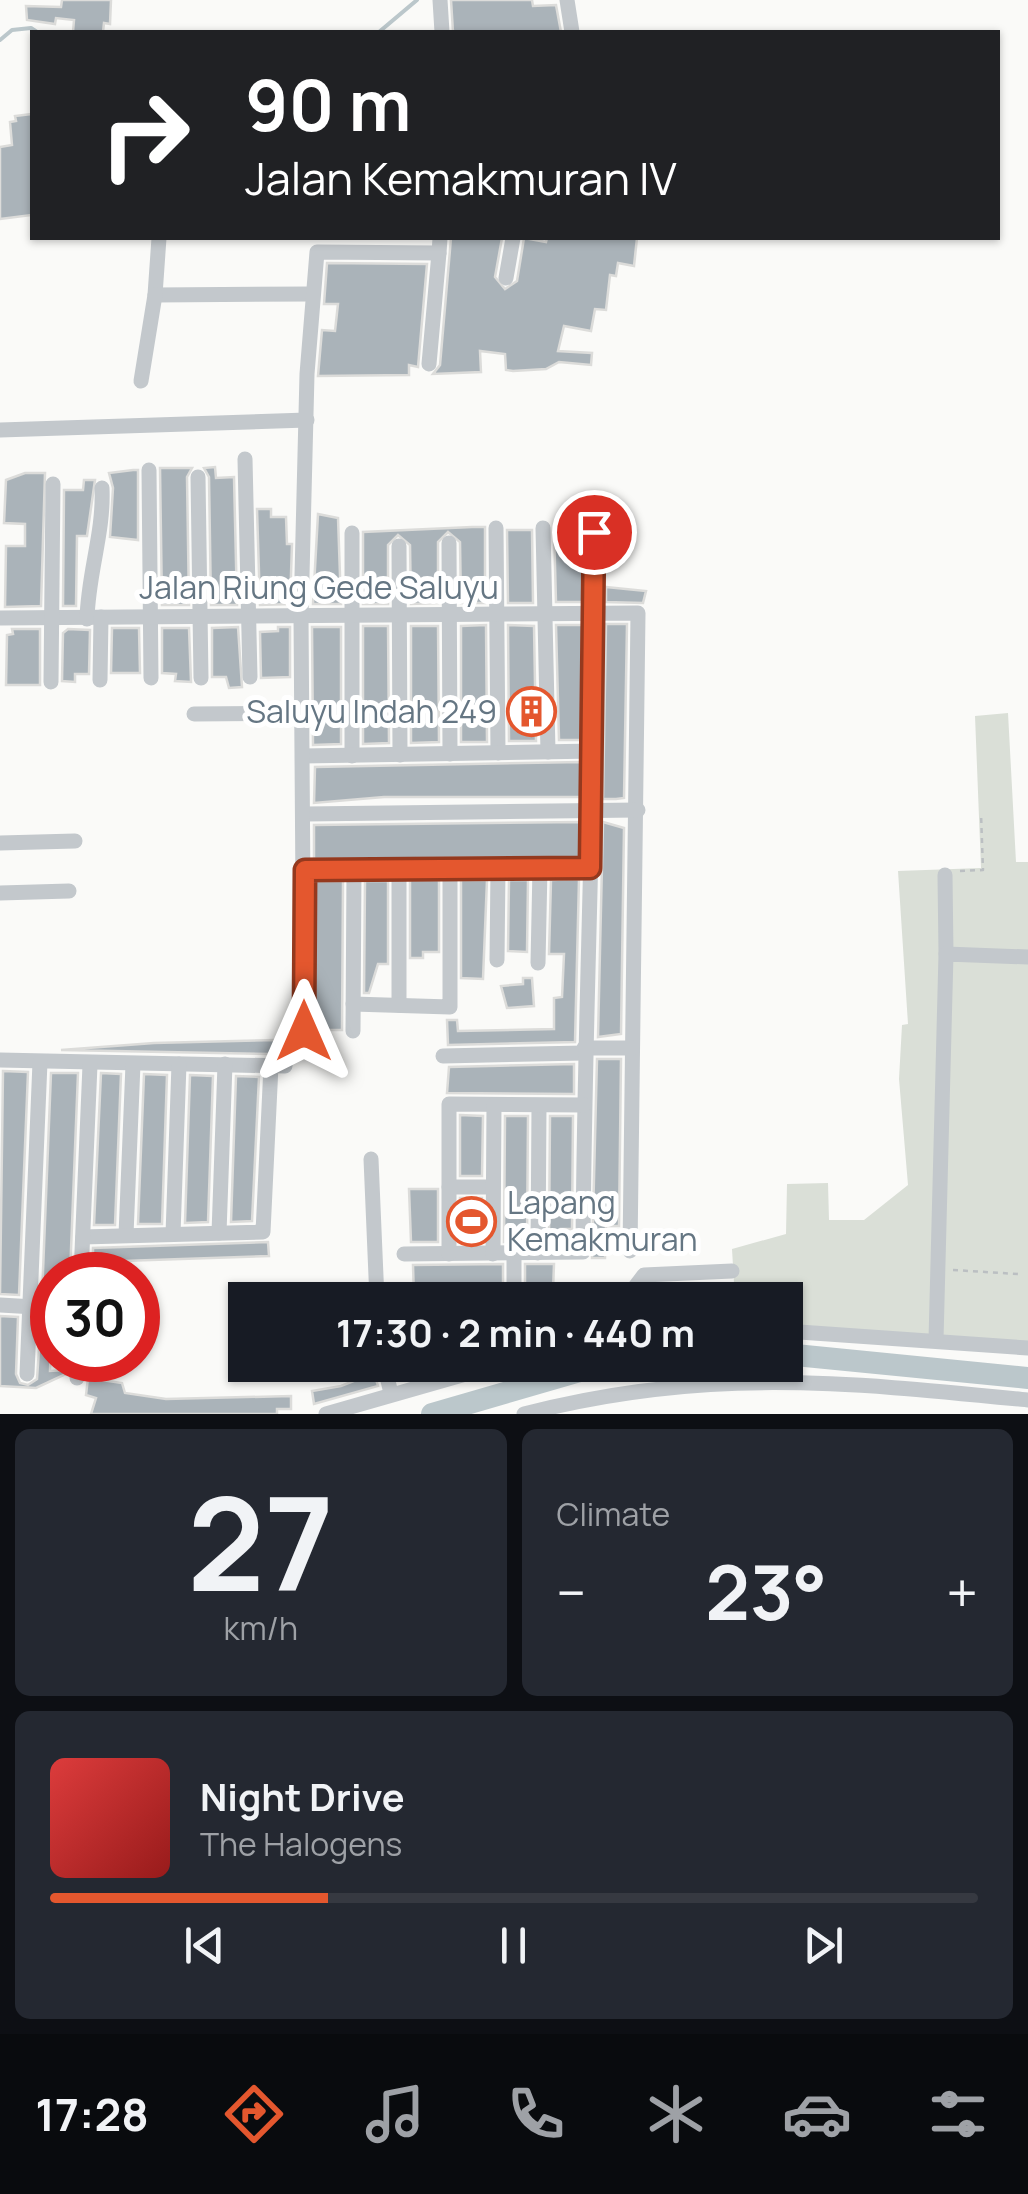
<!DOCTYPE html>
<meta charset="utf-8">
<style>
body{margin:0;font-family:Manrope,sans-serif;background:#242831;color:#f1f3f6;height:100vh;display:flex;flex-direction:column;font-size:38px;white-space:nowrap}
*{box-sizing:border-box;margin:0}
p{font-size:32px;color:#9ea1a6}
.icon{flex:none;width:55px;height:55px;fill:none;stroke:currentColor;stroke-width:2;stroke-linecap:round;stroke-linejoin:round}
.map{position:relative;height:1414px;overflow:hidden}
.side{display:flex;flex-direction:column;gap:15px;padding:15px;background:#0d0f14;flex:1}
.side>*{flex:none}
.guide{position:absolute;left:30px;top:30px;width:970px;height:210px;border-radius:0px;box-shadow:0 2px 8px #0004;background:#202124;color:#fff;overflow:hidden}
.speed{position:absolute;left:30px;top:1252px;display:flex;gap:20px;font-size:50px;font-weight:700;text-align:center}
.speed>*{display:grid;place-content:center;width:130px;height:130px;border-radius:50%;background:#171b24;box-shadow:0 2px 8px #0004;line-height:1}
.speed .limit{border:15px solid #d22;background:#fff;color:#111}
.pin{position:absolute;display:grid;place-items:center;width:85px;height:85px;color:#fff;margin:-42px;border:5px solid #fff;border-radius:50%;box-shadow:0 2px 10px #0007}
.me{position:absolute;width:110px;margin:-55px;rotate:0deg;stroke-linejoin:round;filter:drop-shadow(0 0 8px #0008)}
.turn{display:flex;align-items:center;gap:35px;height:210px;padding:0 50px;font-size:45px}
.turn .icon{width:130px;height:130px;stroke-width:2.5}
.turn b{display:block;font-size:70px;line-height:85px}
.big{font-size:75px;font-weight:700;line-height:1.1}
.side .tile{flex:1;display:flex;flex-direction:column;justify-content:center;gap:15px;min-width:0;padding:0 35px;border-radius:15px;background:#242831}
.side .dial{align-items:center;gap:0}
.dial b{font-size:130px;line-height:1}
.song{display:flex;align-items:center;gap:30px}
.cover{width:120px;height:120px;border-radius:15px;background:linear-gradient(135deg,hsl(0 70% 55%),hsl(0 70% 35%))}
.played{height:10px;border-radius:5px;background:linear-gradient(90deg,#e4572e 30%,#363941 30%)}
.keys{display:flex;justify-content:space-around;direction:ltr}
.heat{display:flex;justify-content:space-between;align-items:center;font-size:55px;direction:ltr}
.side .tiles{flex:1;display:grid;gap:15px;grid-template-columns:1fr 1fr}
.tile:last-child{grid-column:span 2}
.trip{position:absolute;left:228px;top:1282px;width:575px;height:100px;border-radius:0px;background:#171b24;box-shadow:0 2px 8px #0004;font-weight:700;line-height:100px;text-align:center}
.dock{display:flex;height:160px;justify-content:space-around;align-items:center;background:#090b0e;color:#9ea1a6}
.dock .icon{width:70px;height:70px}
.dock .on{color:#e4572e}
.dock b{font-size:45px;color:#f1f3f6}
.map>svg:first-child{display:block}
.green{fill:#dadfd7}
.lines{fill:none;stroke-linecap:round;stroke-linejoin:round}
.stream{stroke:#bbc7cb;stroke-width:4}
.river{stroke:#bbc7cb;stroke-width:22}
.building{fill:#aab3b9;stroke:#dcdcda;stroke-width:2.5}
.path{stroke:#bbbfc2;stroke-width:2.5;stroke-dasharray:5 5;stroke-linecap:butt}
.minor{stroke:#c3c8cc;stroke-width:15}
.route-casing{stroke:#94391e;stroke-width:25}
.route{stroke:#e4572e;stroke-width:18}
.labels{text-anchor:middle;stroke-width:10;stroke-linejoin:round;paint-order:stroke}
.street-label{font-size:32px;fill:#657683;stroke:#fff}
.poi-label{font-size:32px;fill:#657683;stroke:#fff;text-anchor:end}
</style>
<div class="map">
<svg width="1028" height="1414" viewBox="0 0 1028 1414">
<rect width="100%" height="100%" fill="#fafaf8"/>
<!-- green -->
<polygon class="green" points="1008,713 1016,862 1028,862 1028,1347 785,1328 785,1300 735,1300 732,1249 786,1234 787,1184 828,1183 829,1220 864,1220 908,1185 899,1079 902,1025 908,1024 898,871 981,868 975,716"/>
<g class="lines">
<!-- stream -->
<g class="stream">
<polyline points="379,32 417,0"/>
<polyline points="0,40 12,30 31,28 37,32"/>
</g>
<!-- river -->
<g class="river">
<polyline points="785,1354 1028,1378"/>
<polyline points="432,1414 580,1371 621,1365"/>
</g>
</g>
<!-- building -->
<g class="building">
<polygon points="62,0 111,0 110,24 104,23 103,32 73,32 74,20 56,18 55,24 27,20 26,6 61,7"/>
<polygon points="451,0 532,0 533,6 556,5 561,32 453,32"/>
<polygon points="32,114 32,215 0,219 0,147 12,145 10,122 16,121 15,116"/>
<polygon points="451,238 502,238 495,277 505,289 517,281 524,238 546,242 547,238 637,238 634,266 618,263 616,276 610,275 606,310 595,309 591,331 564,326 558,351 592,353 591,365 559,362 546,369 513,371 506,370 505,354 480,351 481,372 433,374 440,365"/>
<polygon points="327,263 427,264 418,367 409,365 409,375 318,376 322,330 335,331 338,304 324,304"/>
<polygon points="215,467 216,478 234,477 237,605 211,605 209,477 204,468"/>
<polygon points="160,468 192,468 187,477 189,605 162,605"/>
<polygon points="133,470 138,470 138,540 110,537 113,488 109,473"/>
<polygon points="25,473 45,473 41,606 5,607 6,546 25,546 25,524 4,523 6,480"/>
<polygon points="84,480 95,480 87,536 77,536 76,606 63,606 64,490 83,490"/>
<polygon points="257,509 271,509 271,517 286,517 287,544 292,544 290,604 260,605"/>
<polygon points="318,514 338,518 341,604 313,604"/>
<polygon points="568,523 587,523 583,532 583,602 556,602 554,529"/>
<polygon points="472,527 485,527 485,603 461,603 460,542 448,532 438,542 438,603 411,604 410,545 398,535 388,545 388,604 363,604 363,532"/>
<polygon points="507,530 532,530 533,603 508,603"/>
<polygon points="606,587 646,591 643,603 606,602"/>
<polygon points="606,624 627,624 624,798 616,799 603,799"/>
<polygon points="486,625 487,742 461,742 461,626"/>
<polygon points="508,625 534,626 536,741 509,741"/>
<polygon points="556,625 583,625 582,740 559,740"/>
<polygon points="363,626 388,626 389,743 363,744"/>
<polygon points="411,626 438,626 439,742 411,743"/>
<polygon points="238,627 242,687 229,688 226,677 212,677 212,628"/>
<polygon points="278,627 290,627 290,677 261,678 260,632 278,631"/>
<polygon points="312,627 341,627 341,744 313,745"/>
<polygon points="112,628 139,628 140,673 111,673"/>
<polygon points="162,628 189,628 191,682 175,681 176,674 162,673"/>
<polygon points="12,629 40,629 40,685 6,685 7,635 13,634"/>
<polygon points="68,629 90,630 89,674 75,674 75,682 62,681 63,633"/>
<polygon points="581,762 581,797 384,797 314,803 315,767"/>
<polygon points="580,822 580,857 314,859 314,825"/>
<polygon points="603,822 624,828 621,1034 598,1037"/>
<polygon points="579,879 575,1042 448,1045 447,1020 457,1020 458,1031 554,1029 554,998 562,997 564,954 549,954 551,880"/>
<polygon points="410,880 439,880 439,952 423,952 423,958 410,958"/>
<polygon points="461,880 487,880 483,979 461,978"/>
<polygon points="509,880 528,880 527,952 508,951"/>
<polygon points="314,881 343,881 342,1030 315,1030"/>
<polygon points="365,881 388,881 388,964 378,964 369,993 364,993"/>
<polygon points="523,978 532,978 534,1006 507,1008 501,986 523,984"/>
<polygon points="275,1040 272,1054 61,1050 154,1043"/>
<polygon points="597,1059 621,1059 619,1226 606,1226 605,1258 592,1258"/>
<polygon points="574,1064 574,1094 447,1093 449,1067"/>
<polygon points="3,1071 28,1072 19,1295 0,1294"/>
<polygon points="51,1073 78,1073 70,1275 52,1275 52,1297 42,1296"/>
<polygon points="101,1073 121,1074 115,1225 94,1225"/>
<polygon points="144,1074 167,1075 162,1224 138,1224"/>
<polygon points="190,1075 213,1076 208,1222 185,1223"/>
<polygon points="236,1076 259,1077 252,1221 231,1222"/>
<polygon points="460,1115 483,1116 482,1176 460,1176"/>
<polygon points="505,1116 528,1116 527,1241 504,1242"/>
<polygon points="550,1116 573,1116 572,1229 561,1229 561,1241 549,1241"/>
<polygon points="409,1189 438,1189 438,1242 411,1242"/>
<rect x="460" y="1198" width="22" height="44"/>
<polygon points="268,1242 269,1256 93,1262 93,1248"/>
<polygon points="503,1264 503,1298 414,1298 413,1265"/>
<polygon points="525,1264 554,1264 553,1291 561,1290 563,1300 525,1300"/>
<polygon points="0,1316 18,1317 16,1374 20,1383 28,1385 37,1379 41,1319 52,1319 50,1371 66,1370 66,1374 36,1388 0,1386"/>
<polygon points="374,1373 378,1386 314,1404 312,1391 341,1386"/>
<polygon points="88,1378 122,1383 125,1393 166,1399 291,1396 291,1409 277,1409 277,1414 91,1414 96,1398 86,1395"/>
</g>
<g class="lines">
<!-- path -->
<g class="path">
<polyline points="960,871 983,870 981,813"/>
<polyline points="953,1270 1018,1274"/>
</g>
<!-- minor -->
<g class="minor">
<polyline points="440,0 442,32"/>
<polyline points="567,0 572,32"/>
<polyline points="159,238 155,295 312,294"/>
<polyline points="506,278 513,238"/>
<polyline points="429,364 439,253"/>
<polyline points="141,381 155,295"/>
<polyline points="0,430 307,420"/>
<polyline points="245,459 250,677"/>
<polyline points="149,470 151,678"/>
<polyline points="198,477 201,678"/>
<polyline points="496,528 498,753"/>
<polyline points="543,528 548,752"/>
<polyline points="352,533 352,756"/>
<polyline points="449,543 450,754"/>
<polyline points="399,546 400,755"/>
<polyline points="0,618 638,613 630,1251"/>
<path d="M 87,619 C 88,573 104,533 102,488"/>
<polyline points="100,680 101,617"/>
<polyline points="51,682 53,484"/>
<polyline points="194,714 302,713"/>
<polyline points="303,756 595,751"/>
<polyline points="306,814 638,810"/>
<polyline points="0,843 75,841"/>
<polyline points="399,869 399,1005"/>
<polyline points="305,870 590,868"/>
<polyline points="945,875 946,954"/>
<polyline points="0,893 69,891"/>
<polyline points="497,960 498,868"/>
<polyline points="538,963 540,868"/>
<polyline points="353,1004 450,1007 450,868"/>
<polyline points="304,1031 301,616 307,374 317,252 439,253 440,238"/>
<polyline points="353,1031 354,869"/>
<polyline points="584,1048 632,1048"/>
<polyline points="443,1056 584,1053"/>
<polyline points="0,1060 285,1066 287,1031 304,1016"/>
<polyline points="371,1159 377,1300"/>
<polyline points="449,1187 493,1187"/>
<polyline points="219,1233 225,1064"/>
<polyline points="173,1234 179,1064"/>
<polyline points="126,1235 133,1064"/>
<polyline points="83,1237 263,1232 271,1066"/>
<polyline points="538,1253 539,1106"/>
<path d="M 404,1254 L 583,1252 C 584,1012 597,772 594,532"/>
<polyline points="449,1254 449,1104 584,1105"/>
<polyline points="493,1254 494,1105"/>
<polyline points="81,1275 90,1065"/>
<polyline points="514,1300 514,1254"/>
<polyline points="625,1300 644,1275 732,1271"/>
<polyline points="0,1305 52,1308"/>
<polyline points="785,1331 1028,1348"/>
<polyline points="936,1340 946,954 1028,957"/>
<polyline points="384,1365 391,1393"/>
<polyline points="27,1374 40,1062"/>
<polyline points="77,1378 77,1360"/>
<polyline points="326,1414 497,1365"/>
<path d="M 524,1414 C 704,1367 847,1382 1028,1400"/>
</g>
</g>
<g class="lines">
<defs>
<polyline id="route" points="304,1031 305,870 590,868 594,532"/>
</defs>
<!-- route casing -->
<use href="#route" class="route-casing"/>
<!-- route -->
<use href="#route" class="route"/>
</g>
<!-- icons -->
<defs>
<symbol id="building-ring" viewBox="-11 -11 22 22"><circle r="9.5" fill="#fff" stroke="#e4572e" stroke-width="1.5"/><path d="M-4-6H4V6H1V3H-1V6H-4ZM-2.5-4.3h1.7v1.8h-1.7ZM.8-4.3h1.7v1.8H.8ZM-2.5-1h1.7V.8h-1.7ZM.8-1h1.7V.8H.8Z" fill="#e4572e"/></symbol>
<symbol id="stadium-ring" viewBox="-11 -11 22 22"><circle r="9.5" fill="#fff" stroke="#e4572e" stroke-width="1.5"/><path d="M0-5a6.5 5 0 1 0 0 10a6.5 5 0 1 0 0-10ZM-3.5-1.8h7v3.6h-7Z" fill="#e4572e"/></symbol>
</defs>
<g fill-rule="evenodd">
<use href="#building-ring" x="504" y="684" width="55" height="55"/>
<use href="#stadium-ring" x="444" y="1194" width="55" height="55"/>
</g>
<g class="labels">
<!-- street labels -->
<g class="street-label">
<text x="319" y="599">Jalan Riung Gede Saluyu</text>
</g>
<!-- poi labels -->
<g class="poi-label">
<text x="497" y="723">Saluyu Indah 249</text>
<text x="507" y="1214" text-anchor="start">Lapang<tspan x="507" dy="37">Kemakmuran</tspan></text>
</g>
</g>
</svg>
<div class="speed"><div class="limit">30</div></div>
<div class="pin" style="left:594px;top:532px;background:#d93025"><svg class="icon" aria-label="arrive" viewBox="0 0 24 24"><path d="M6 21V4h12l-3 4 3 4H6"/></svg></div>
<svg class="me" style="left:304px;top:1031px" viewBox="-20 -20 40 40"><path d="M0-17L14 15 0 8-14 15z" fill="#e4572e" stroke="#fff" stroke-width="4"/></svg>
<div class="trip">17:30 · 2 min · 440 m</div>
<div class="guide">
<div class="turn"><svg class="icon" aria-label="right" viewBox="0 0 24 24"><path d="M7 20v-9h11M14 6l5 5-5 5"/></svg><div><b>90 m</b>Jalan Kemakmuran IV</div></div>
</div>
</div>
<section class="side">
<div class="tiles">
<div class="tile dial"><b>27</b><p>km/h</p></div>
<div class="tile"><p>Climate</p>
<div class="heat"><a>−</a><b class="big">23°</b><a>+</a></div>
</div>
<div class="tile">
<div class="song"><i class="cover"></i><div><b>Night Drive</b><p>The Halogens</p></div></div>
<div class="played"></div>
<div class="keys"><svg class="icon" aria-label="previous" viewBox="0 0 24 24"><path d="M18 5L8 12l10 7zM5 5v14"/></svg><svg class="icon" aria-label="pause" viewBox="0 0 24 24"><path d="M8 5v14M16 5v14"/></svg><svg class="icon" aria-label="next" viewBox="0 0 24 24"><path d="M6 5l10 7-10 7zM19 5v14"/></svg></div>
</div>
</div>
</section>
<nav class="dock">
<b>17:28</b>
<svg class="icon on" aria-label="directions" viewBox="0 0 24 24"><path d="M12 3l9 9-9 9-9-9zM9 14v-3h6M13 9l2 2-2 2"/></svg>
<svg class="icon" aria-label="music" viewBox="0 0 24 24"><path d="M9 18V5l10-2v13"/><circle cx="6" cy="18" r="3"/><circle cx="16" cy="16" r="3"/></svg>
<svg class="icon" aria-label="phone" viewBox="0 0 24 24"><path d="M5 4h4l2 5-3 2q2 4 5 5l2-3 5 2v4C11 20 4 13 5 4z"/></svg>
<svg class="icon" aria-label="climate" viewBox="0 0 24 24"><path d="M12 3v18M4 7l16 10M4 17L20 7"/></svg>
<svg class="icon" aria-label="car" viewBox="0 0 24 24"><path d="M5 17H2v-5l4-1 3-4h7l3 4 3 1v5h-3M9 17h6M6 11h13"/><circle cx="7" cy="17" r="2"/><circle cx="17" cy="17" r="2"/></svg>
<svg class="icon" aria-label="filters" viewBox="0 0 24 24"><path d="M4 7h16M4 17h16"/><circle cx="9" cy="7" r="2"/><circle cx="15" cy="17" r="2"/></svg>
</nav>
